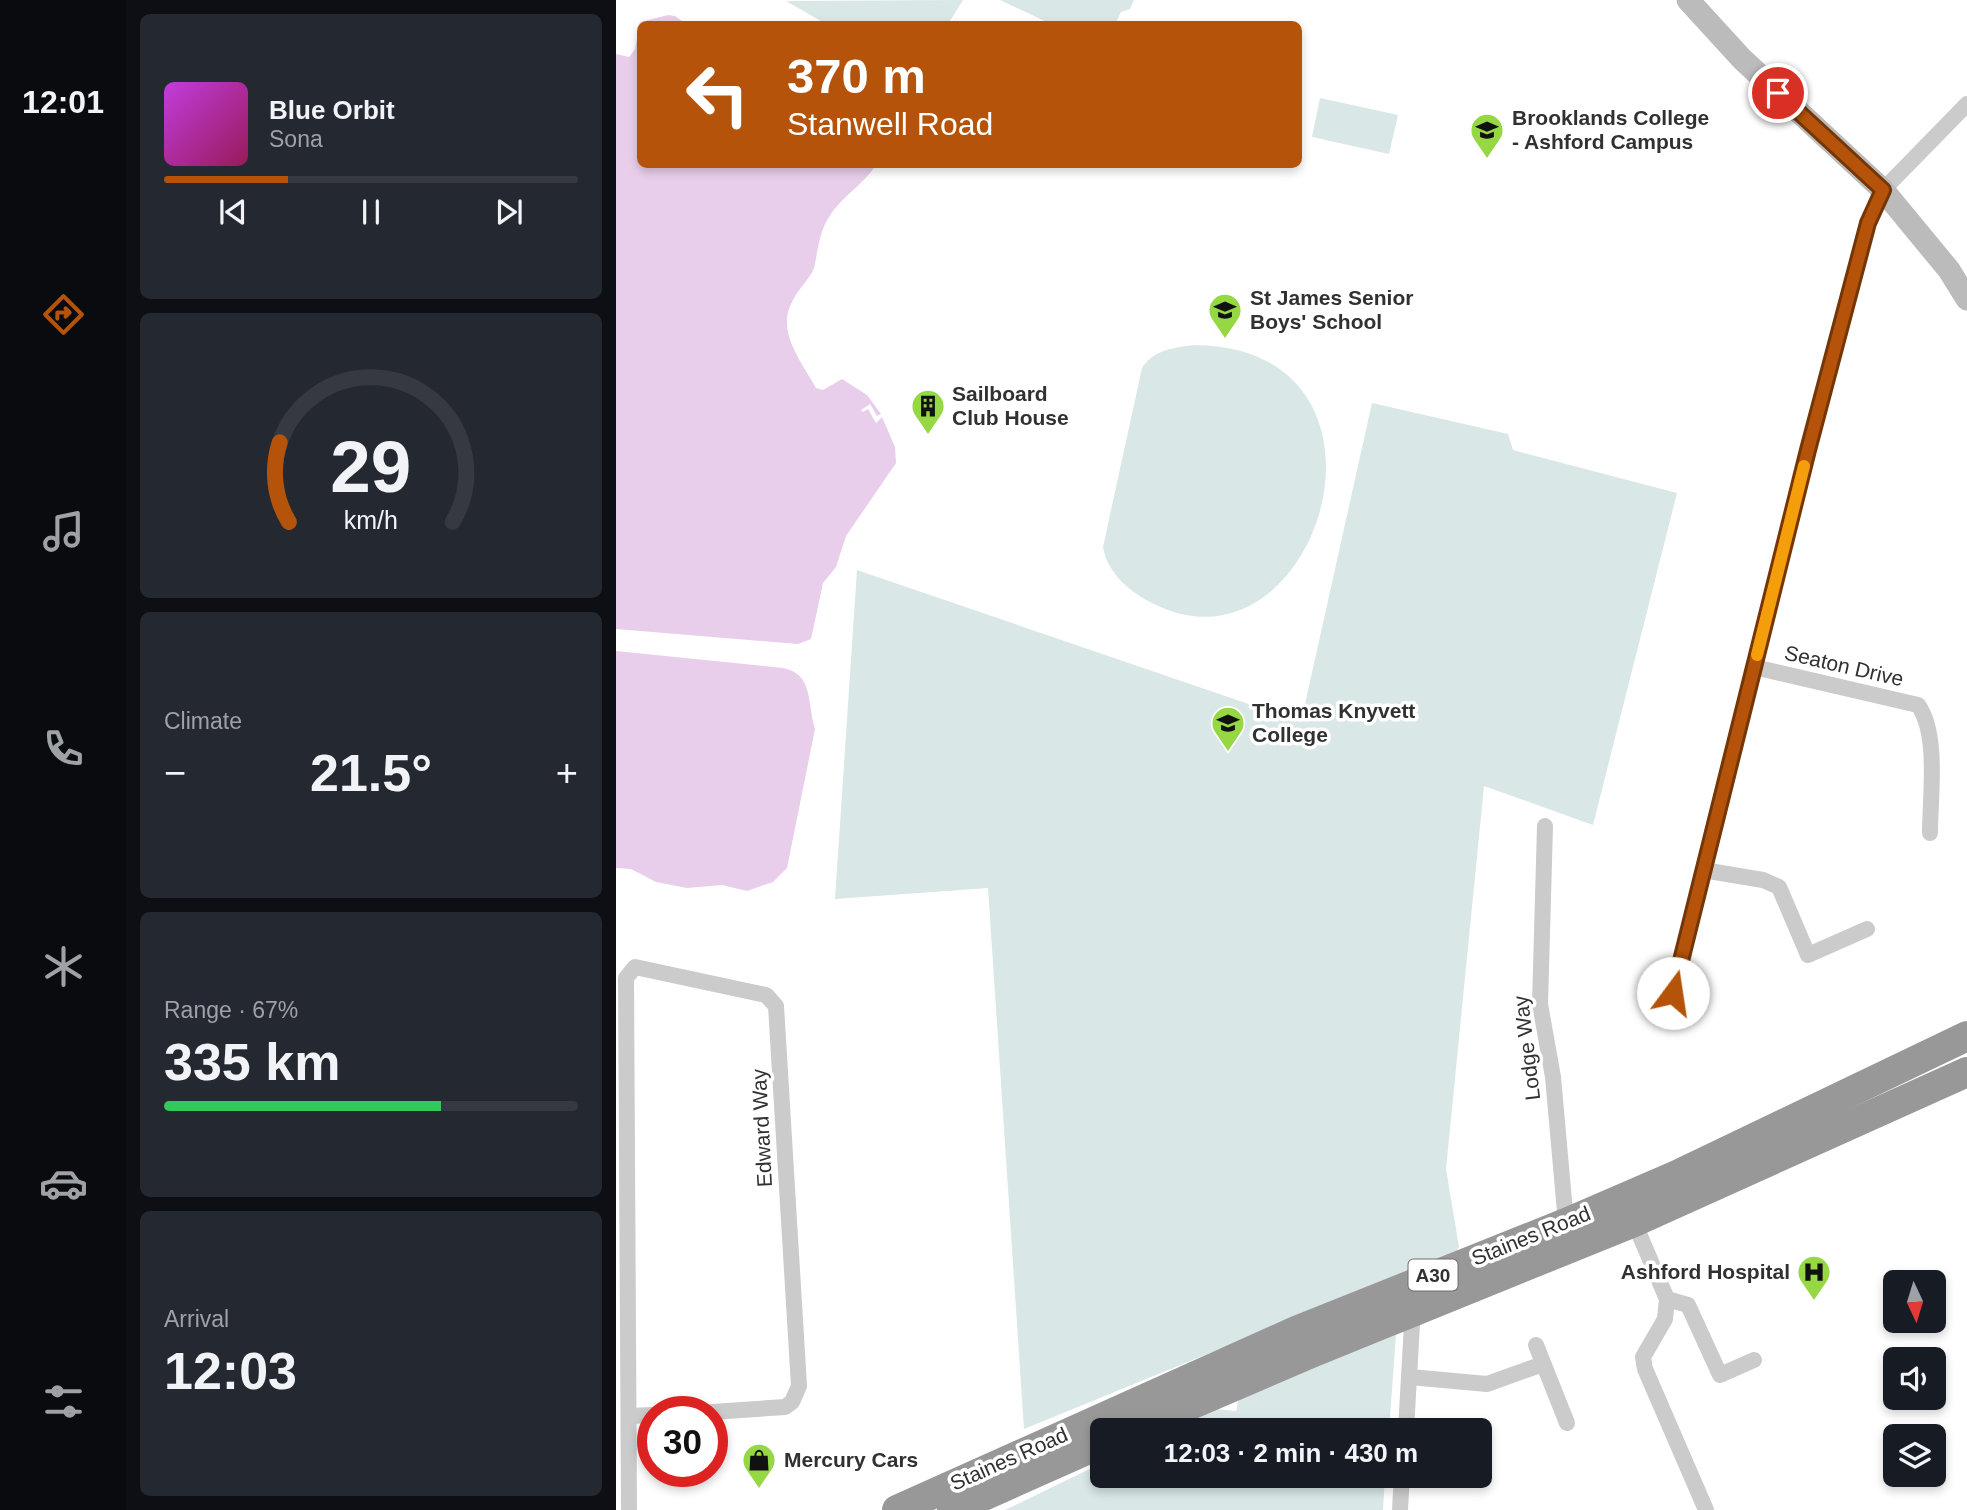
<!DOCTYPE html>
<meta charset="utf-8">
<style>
body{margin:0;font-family:Arial,sans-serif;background:#242831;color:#f1f3f6;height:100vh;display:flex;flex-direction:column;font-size:26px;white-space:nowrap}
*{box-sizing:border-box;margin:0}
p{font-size:23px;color:#9ea1a6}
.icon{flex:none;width:38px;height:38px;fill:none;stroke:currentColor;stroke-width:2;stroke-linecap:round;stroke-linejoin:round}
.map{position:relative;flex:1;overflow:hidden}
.sheet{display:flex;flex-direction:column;gap:14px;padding:14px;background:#0d0f14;width:490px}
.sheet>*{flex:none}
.banner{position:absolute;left:21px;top:21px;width:665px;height:147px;border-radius:10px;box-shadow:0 4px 10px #0003;background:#b45309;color:#fff;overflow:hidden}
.needle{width:46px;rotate:176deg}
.buttons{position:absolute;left:1267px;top:1270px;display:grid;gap:14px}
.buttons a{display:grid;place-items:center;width:63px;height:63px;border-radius:10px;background:#171b24;box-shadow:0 4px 10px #0003;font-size:35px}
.speed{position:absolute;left:21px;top:1396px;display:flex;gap:14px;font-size:35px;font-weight:700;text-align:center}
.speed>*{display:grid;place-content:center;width:91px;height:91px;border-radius:50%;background:#171b24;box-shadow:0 4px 10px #0003;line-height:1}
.speed .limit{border:10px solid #d22;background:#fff;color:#111}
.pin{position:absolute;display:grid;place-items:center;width:60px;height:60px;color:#fff;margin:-30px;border:4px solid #fff;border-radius:50%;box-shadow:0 2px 7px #0007}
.me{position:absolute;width:77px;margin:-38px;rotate:14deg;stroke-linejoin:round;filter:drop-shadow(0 0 5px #0008)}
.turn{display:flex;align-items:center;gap:24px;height:147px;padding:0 35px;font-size:32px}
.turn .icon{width:91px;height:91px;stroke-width:2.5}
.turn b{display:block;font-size:49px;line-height:60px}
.big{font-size:52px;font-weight:700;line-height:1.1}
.sheet .tile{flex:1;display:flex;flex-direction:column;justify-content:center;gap:10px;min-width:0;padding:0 24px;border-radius:10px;background:#242831}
.sheet .dial{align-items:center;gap:0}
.dial svg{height:182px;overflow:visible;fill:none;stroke:#363941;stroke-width:7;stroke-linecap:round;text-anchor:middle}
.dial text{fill:#f1f3f6;stroke:none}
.song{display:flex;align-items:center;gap:21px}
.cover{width:84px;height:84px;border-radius:10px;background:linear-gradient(135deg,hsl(290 70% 55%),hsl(330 70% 35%))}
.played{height:7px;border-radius:4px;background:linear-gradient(90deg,#b45309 30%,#363941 30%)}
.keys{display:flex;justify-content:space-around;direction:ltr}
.heat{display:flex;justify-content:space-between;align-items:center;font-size:38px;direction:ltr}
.charge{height:10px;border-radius:5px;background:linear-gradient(90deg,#34c759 67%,#363941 0)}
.trip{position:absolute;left:474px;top:1418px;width:402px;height:70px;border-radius:10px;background:#171b24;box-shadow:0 4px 10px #0003;font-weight:700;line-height:70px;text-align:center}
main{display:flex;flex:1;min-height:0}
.dock{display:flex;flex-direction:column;width:126px;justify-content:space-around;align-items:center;background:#090b0e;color:#9ea1a6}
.dock .icon{width:49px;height:49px}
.dock .on{color:#b45309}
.dock b{font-size:32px;color:#f1f3f6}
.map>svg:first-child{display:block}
.green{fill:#dae7e7}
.water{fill:#e8ceea}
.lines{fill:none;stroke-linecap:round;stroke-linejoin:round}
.street{stroke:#cbcbcb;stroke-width:16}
.secondary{stroke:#bbb;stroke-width:23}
.highway{stroke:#989898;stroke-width:30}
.route-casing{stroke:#753606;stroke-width:18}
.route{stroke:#b45309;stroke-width:12}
.slow{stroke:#f59e0b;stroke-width:12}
.labels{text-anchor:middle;stroke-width:7;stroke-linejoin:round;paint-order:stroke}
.shield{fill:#fff;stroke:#6f6f6f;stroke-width:2}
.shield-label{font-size:19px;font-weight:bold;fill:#313131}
.poi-label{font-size:21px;font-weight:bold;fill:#313131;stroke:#fff;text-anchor:start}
.street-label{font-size:21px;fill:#313131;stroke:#fff}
</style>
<main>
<nav class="dock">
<b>12:01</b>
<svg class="icon on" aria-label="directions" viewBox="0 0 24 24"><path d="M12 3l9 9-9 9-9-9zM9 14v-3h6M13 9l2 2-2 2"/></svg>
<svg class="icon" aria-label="music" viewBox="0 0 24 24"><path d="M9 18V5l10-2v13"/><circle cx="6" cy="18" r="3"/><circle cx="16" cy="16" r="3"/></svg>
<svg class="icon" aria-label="phone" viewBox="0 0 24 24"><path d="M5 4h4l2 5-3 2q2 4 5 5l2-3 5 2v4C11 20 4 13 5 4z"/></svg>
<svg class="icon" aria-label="climate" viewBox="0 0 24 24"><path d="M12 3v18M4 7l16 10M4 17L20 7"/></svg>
<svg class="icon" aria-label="car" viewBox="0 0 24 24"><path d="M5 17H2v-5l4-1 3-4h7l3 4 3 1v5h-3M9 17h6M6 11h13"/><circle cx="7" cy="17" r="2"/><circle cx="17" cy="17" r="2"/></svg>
<svg class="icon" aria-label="filters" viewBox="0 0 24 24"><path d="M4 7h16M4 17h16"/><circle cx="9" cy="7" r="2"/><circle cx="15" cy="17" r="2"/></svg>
</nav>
<section class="sheet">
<div class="tile">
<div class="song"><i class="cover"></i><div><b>Blue Orbit</b><p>Sona</p></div></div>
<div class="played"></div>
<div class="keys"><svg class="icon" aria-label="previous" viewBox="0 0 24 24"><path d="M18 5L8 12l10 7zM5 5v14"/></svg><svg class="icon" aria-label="pause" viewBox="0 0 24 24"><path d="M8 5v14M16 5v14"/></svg><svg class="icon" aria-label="next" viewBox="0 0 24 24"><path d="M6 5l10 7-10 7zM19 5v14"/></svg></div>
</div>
<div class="tile dial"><svg viewBox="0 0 100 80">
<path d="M14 69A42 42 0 1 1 86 69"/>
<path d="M14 69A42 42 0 0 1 10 34" stroke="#b45309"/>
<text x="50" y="56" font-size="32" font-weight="700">29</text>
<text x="50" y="72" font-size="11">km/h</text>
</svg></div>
<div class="tile"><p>Climate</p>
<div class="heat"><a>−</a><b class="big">21.5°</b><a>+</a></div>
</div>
<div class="tile"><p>Range · 67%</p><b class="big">335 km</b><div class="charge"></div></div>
<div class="tile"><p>Arrival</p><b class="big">12:03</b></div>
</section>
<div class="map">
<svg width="1351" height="1510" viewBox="0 0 1351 1510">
<rect width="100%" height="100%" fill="#fff"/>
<!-- green -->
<g class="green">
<polygon points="347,0 332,24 210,24 170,1"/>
<polygon points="384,0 518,0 514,9 505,12 499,24 435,24"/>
<polygon points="704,98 782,115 773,154 696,137"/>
<path d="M 579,345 C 806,348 702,686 538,604 C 515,593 491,573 487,547 L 526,368 C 537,350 560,347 579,345 Z"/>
<polygon points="756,403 892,434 897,450 1061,493 977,825 868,786 830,1169 843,1247 840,1252 408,1429 372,888 219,899 241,570 685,722"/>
<polygon points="780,1335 773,1430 556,1430 599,1409 620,1411 623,1398"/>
<polygon points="486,1463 486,1475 769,1475 767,1510 389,1510"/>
</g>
<!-- water -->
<g class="water">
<path d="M 52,15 L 59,16 L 70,24 L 24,24 L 24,164 L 260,165 C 247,185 225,197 213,217 C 203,232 202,251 198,268 C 194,279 182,289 177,300 C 159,330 185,361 200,388 L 207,390 L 226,379 L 251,395 L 265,414 L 261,416 L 254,404 L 245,410 L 247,412 L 252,409 L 260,423 L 266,417 L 279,447 L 280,463 L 230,536 L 220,567 L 207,583 L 195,639 L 182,644 L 0,629 L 0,54 L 13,57 L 19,49 L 24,22 Z"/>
<path d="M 0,651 L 167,668 C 198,674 191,704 199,729 L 171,868 L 157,882 L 131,891 L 106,885 L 71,888 L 40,882 L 15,869 L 0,868 Z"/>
</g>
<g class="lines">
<!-- street -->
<g class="street">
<path d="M 1138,667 L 1302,705 C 1323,734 1314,797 1314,833"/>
<polyline points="929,826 924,1004 937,1077 950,1223"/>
<polyline points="1087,870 1147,880 1163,887 1192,955 1251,929"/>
<polyline points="1045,990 1070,996"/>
<polyline points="1057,993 1192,450 1252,223 1267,190 1351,104"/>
<polyline points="1018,1222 1051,1299 1049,1319 1027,1357 1029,1369 1090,1510"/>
<polyline points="1051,1299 1072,1305 1104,1375 1138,1360"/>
<polyline points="920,1345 951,1423"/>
<polyline points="794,1377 871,1384 927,1364"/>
<polyline points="13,1416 37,1415"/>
<polyline points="790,1430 796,1324 794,1313"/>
<polyline points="13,1510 10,978 19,967 150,995 160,1006 183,1386 176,1402 169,1407 96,1412"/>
<polyline points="784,1510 786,1475"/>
</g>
<!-- secondary -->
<polyline class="secondary" points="1072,0 1126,59 1267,190 1333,270 1351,299"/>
<!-- highway -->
<g class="highway">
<polyline points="516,1430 693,1354 1018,1222 1351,1072"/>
<polyline points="281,1510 680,1331 950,1223 1061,1175 1351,1036"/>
<polyline points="336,1510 486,1443"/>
</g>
</g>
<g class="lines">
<defs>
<polyline id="route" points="1057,993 1192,450 1252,223 1267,190 1162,93"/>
</defs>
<!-- route casing -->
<use href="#route" class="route-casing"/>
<!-- route -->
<use href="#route" class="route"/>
<!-- slow -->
<polyline class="slow" points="1141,655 1188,466"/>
</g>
<!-- icons -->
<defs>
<symbol id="university-pin" viewBox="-11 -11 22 30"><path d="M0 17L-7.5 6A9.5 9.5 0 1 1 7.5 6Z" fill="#95d843" stroke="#fff"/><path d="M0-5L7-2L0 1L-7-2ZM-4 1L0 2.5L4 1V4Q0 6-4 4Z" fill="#111"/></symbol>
<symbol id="school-pin" viewBox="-11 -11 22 30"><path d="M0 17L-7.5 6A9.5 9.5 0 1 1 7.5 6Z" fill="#95d843" stroke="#fff"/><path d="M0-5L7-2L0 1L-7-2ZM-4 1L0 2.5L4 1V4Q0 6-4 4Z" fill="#111"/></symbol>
<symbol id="building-pin" viewBox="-11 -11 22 30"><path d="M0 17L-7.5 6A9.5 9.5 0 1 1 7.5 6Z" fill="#95d843" stroke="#fff"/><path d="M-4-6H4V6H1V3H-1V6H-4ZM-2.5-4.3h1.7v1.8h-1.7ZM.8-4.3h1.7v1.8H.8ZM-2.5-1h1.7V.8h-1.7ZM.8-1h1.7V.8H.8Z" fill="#111"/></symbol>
<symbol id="hospital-pin" viewBox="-11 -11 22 30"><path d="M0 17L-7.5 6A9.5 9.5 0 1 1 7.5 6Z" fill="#95d843" stroke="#fff"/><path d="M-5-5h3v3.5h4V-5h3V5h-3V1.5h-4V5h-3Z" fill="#111"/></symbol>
<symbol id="shop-pin" viewBox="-11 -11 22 30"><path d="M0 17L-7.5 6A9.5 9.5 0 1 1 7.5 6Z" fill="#95d843" stroke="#fff"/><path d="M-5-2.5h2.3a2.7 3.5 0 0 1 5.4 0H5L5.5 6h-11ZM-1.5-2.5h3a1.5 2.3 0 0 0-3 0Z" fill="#111"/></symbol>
</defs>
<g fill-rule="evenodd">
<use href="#university-pin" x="852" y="111" width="38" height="52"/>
<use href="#school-pin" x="590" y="291" width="38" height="52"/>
<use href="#building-pin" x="293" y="387" width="38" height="52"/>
<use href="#school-pin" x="593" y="704" width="38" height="52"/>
<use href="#hospital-pin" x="1179" y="1253" width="38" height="52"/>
<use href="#shop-pin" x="124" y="1441" width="38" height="52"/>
</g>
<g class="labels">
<!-- shield labels -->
<rect class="shield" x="792.5" y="1259.5" width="49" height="31" rx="5"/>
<g class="shield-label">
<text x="817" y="1282">A30</text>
</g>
<!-- poi labels -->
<g class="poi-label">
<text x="896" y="125">Brooklands College<tspan x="896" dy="24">- Ashford Campus</tspan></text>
<text x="634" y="305">St James Senior<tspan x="634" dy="24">Boys' School</tspan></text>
<text x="336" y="401">Sailboard<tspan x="336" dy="24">Club House</tspan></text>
<text x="636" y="718">Thomas Knyvett<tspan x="636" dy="24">College</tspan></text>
<text x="1174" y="1279" text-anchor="end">Ashford Hospital</text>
<text x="168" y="1467">Mercury Cars</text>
</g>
<!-- street labels -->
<g class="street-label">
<text transform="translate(1228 666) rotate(13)" y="7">Seaton Drive</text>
<text transform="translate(911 1048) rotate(-97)" y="7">Lodge Way</text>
<text transform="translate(146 1128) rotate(-93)" y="7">Edward Way</text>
<text transform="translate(915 1236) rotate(-22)" y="7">Staines Road</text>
<text transform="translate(393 1459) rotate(-24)" y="7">Staines Road</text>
</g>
</g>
</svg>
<div class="buttons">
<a><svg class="needle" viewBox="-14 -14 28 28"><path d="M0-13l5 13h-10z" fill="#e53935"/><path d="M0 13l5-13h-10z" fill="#9ea1a6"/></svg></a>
<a><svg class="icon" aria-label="sound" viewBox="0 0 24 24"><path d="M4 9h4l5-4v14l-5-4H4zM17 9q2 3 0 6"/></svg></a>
<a><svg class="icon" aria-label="layers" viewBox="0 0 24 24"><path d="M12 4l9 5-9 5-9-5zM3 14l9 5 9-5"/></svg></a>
</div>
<div class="speed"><div class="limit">30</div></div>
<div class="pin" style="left:1162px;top:93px;background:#d93025"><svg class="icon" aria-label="arrive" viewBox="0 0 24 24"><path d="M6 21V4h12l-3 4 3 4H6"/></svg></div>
<svg class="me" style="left:1057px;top:993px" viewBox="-20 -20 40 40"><circle r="19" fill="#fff"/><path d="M0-13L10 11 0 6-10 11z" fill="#b45309"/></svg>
<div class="trip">12:03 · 2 min · 430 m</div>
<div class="banner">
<div class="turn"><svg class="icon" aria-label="left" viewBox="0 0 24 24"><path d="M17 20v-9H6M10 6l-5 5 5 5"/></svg><div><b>370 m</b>Stanwell Road</div></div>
</div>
</div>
</main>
